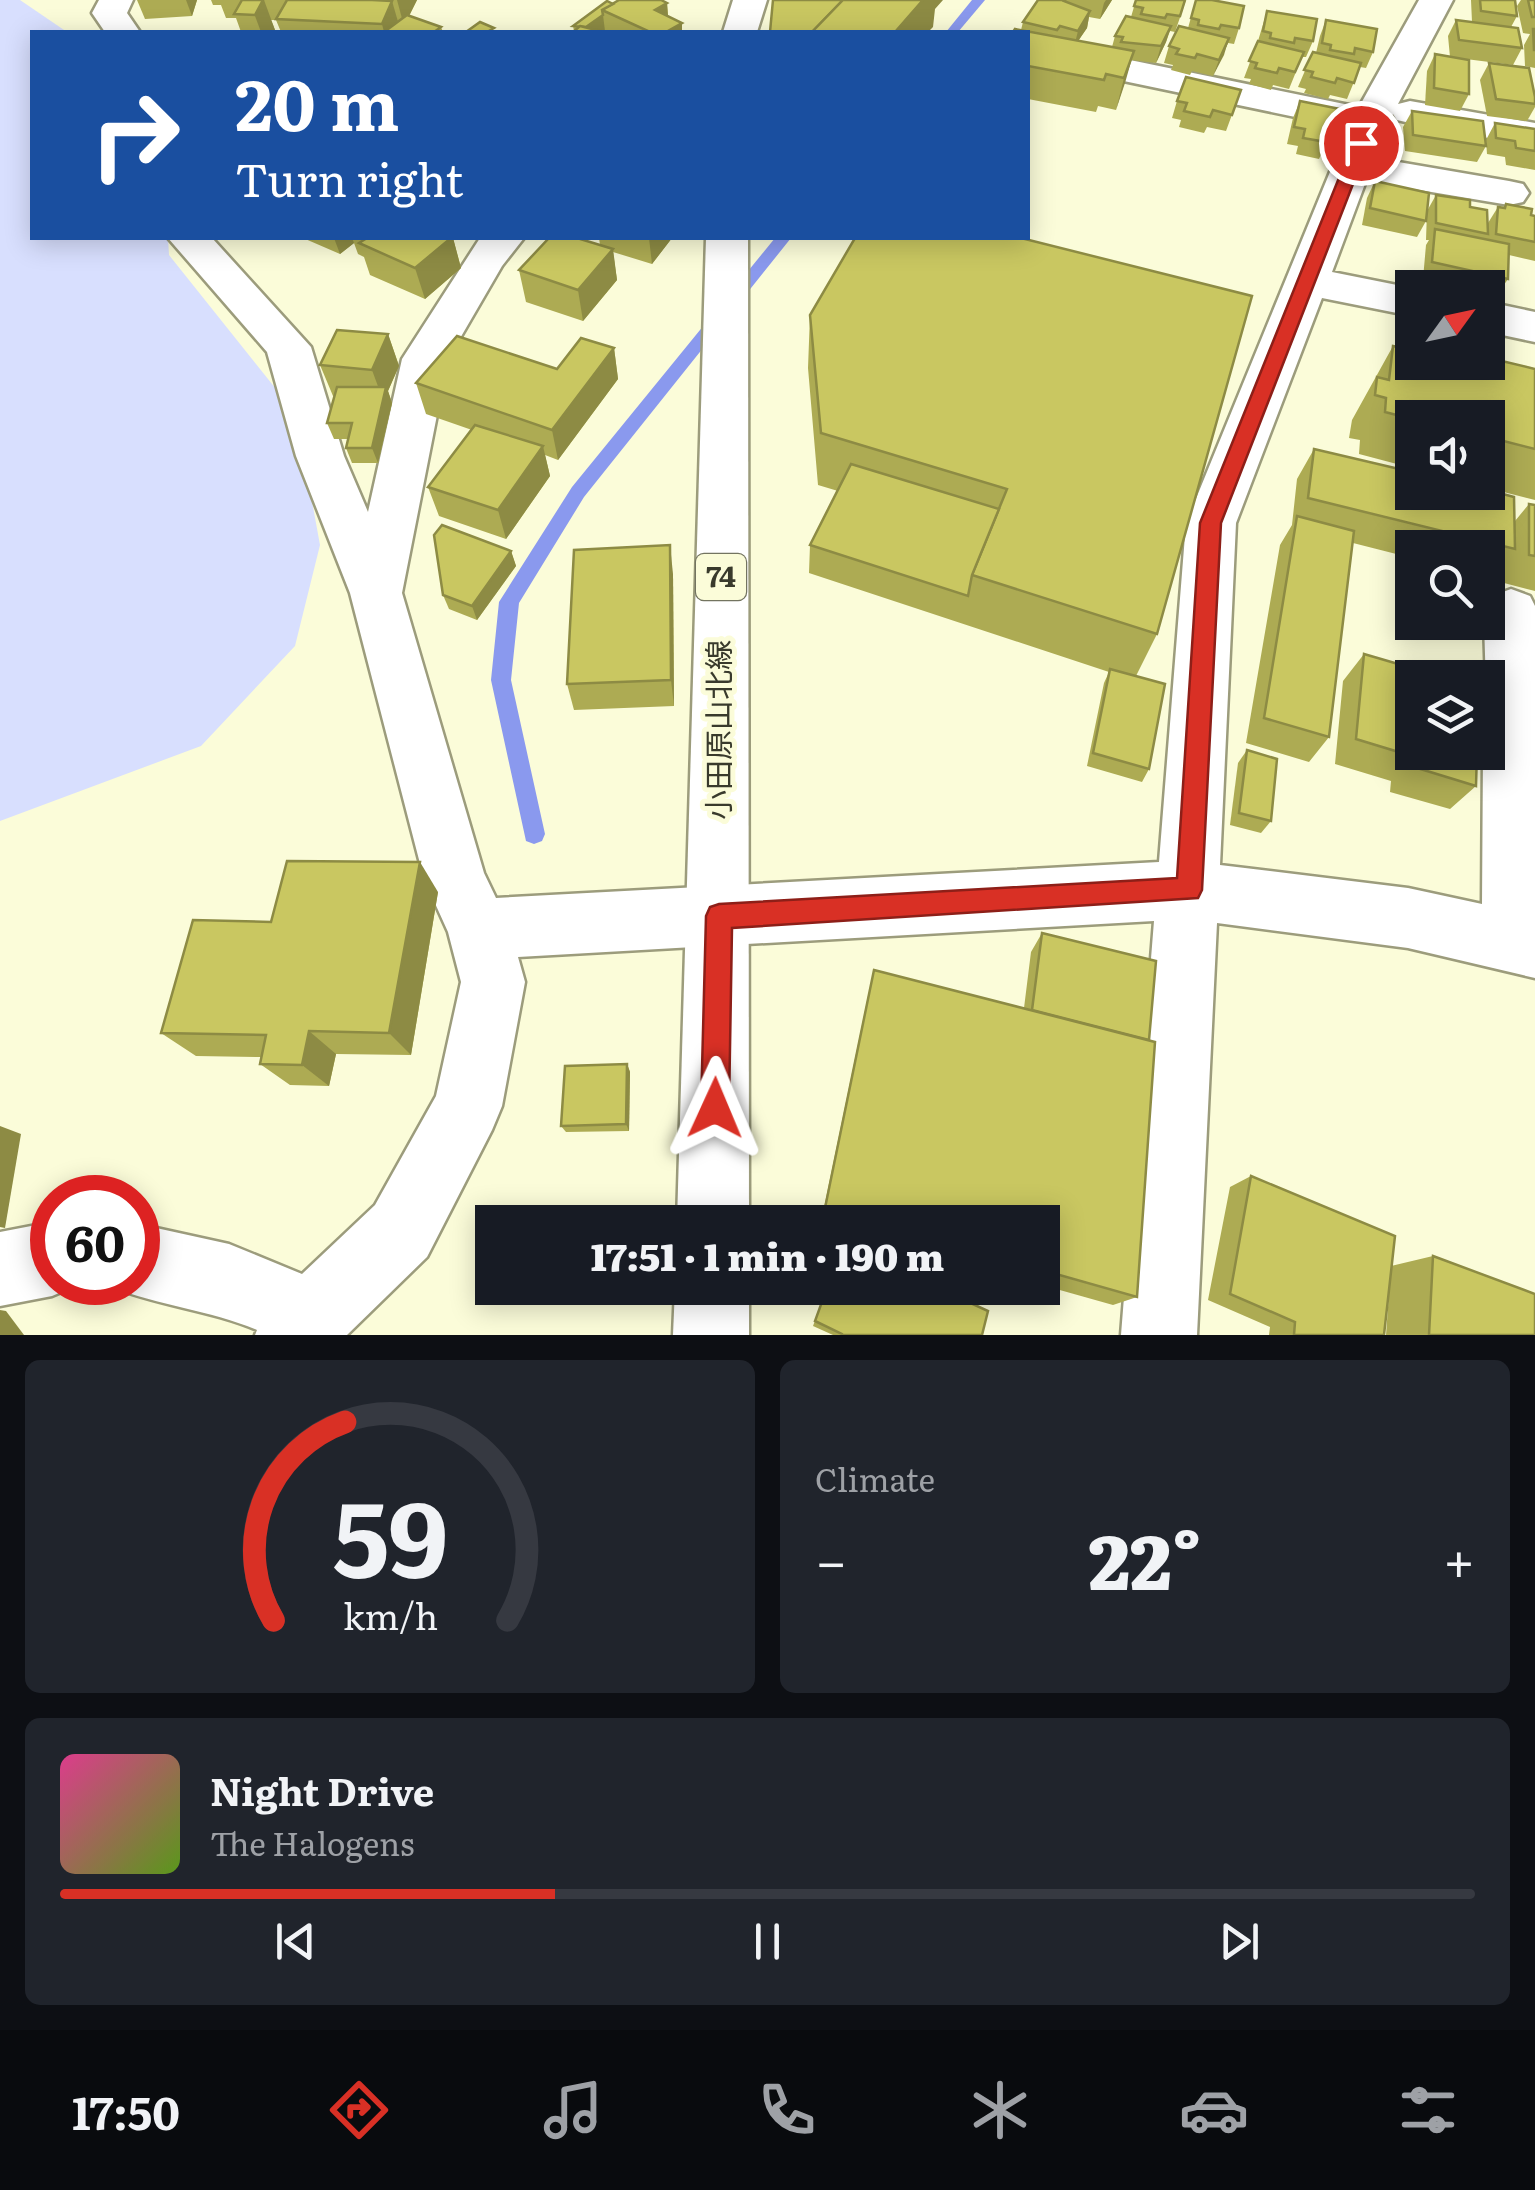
<!DOCTYPE html>
<meta charset="utf-8">
<style>
body{margin:0;font-family:Literata,"Noto Sans JP",serif;background:#20242c;color:#f1f3f6;height:100vh;display:flex;flex-direction:column;font-size:38px;white-space:nowrap}
*{box-sizing:border-box;margin:0}
p{font-size:32px;color:#9ea1a6}
.icon{flex:none;width:55px;height:55px;fill:none;stroke:currentColor;stroke-width:2;stroke-linecap:round;stroke-linejoin:round}
.map{position:relative;height:1335px;overflow:hidden}
.drawer{display:flex;flex-direction:column;gap:25px;padding:25px;background:#0d0f14;flex:1}
.drawer>*{flex:none}
.hud{position:absolute;left:30px;top:30px;width:1000px;height:210px;border-radius:0px;box-shadow:0 5px 25px #0003;background:#1a4fa0;color:#fff;overflow:hidden}
.needle{width:65px;rotate:57deg}
.buttons{position:absolute;left:1395px;top:270px;display:grid;gap:20px}
.buttons a{display:grid;place-items:center;width:110px;height:110px;border-radius:0px;background:#171b24;box-shadow:0 5px 25px #0003;font-size:50px}
.speed{position:absolute;left:30px;top:1175px;display:flex;gap:20px;font-size:50px;font-weight:700;text-align:center}
.speed>*{display:grid;place-content:center;width:130px;height:130px;border-radius:50%;background:#171b24;box-shadow:0 5px 25px #0003;line-height:1}
.speed .limit{border:15px solid #d22;background:#fff;color:#111}
.pin{position:absolute;display:grid;place-items:center;width:85px;height:85px;color:#fff;margin:-42px;border:5px solid #fff;border-radius:50%;box-shadow:0 2px 10px #0007}
.me{position:absolute;width:110px;margin:-55px;rotate:1deg;stroke-linejoin:round;filter:drop-shadow(0 0 8px #0008)}
.turn{display:flex;align-items:center;gap:35px;height:210px;padding:0 40px;font-size:45px}
.turn .icon{width:130px;height:130px;stroke-width:2.5}
.turn b{display:block;font-size:70px;line-height:85px}
.big{font-size:75px;font-weight:800;line-height:1.1}
.drawer .widget{flex:1;display:flex;flex-direction:column;justify-content:center;gap:15px;min-width:0;padding:0 35px;border-radius:15px;background:#20242c}
.drawer .dial{align-items:center;gap:0}
.dial svg{height:260px;overflow:visible;fill:none;stroke:#363941;stroke-width:7;stroke-linecap:round;text-anchor:middle}
.dial text{fill:#f1f3f6;stroke:none}
.song{display:flex;align-items:center;gap:30px}
.cover{width:120px;height:120px;border-radius:15px;background:linear-gradient(135deg,hsl(330 70% 55%),hsl(90 70% 35%))}
.played{height:10px;border-radius:5px;background:linear-gradient(90deg,#d93025 35%,#363941 35%)}
.keys{display:flex;justify-content:space-around;direction:ltr}
.heat{display:flex;justify-content:space-between;align-items:center;font-size:55px;direction:ltr}
.drawer .tiles{flex:1;display:grid;gap:25px;grid-template-columns:1fr 1fr}
.widget:last-child{grid-column:span 2}
.trip{position:absolute;left:475px;top:1205px;width:585px;height:100px;border-radius:0px;background:#171b24;box-shadow:0 5px 25px #0003;font-weight:800;line-height:100px;text-align:center}
.tab-bar{display:flex;height:160px;justify-content:space-around;align-items:center;background:#090b0e;color:#9ea1a6}
.tab-bar .icon{width:70px;height:70px}
.tab-bar .on{color:#d93025}
.tab-bar b{font-size:45px;color:#f1f3f6}
.map>svg:first-child{display:block}
.green{fill:#d8dffe}
.lines{fill:none;stroke-linecap:round;stroke-linejoin:round}
.stream{fill:#8a99ee;fill-rule:evenodd}
.minor-casing{stroke:#9c9c7c;stroke-width:5}
.major-casing{stroke:#9c9c7c;stroke-width:5}
.minor{fill:#fff;fill-rule:evenodd}
.major{fill:#fff;fill-rule:evenodd}
.wall{fill:#adab53}
.shaded-wall{fill:#8d8b44}
.building{fill:#c9c761;stroke:#8d8b44;stroke-width:2.5}
.route{fill:#d93025;stroke:#8d1f18;stroke-width:2.5}
.labels{text-anchor:middle;stroke-width:10;stroke-linejoin:round;paint-order:stroke}
.shield{fill:#fbfcd9;stroke:#737460;stroke-width:2.5}
.shield-label{font-size:28px;font-weight:bold;fill:#393a2c}
.street-label{font-size:30px;fill:#393a2c;stroke:#fbfcd9}
</style>
<div class="map">
<svg width="1535" height="1335" viewBox="0 0 1535 1335">
<rect width="100%" height="100%" fill="#fbfcd9"/>
<!-- green -->
<polygon class="green" points="0,0 20,0 67,32 32,32 32,238 168,238 169,255 296,414 320,545 295,646 201,746 0,821"/>
<g class="lines">
<!-- stream -->
<g class="stream">
<polygon points="972,0 985,0 958,32 946,32"/>
<polygon points="775,238 791,238 584,497 519,603 511,680 545,834 542,841 534,844 526,841 491,680 499,602 572,487"/>
</g>
<defs>
<g id="minor">
<polygon points="99,0 133,0 127,13 140,32 105,32 92,13"/>
<path d="M 1419,0 L 1453,0 L 1398,104 L 1410,101 L 1535,123 L 1535,147 L 1410,123 L 1397,120 L 1393,114 L 1375,158 L 1509,181 L 1523,184 L 1529,193 L 1523,202 L 1509,205 L 1366,181 L 1332,272 L 1412,288 L 1412,316 L 1322,298 L 1236,523 L 1220,865 L 1408,888 L 1482,904 L 1483,752 L 1488,752 L 1484,622 L 1488,622 L 1488,605 L 1492,596 L 1511,589 L 1530,596 L 1535,606 L 1535,978 L 1408,948 L 1217,923 L 1197,1335 L 1121,1335 L 1154,921 L 518,957 L 525,982 L 502,1106 L 492,1130 L 427,1257 L 347,1335 L 255,1335 L 257,1330 C 210,1310 159,1306 112,1287 L 110,1282 L 138,1282 L 138,1224 L 229,1244 L 302,1274 L 375,1205 L 436,1096 L 461,982 L 448,932 L 424,879 L 350,593 L 296,456 L 267,352 L 168,238 L 212,238 L 311,347 L 344,456 L 368,512 L 402,359 L 480,238 L 524,238 L 502,266 L 448,359 L 402,593 L 484,873 L 496,898 L 1159,862 L 1186,523 L 1348,128 L 1028,61 L 1028,39 L 1359,107 Z"/>
<polygon points="1488,302 1535,312 1535,342 1488,332"/>
<polygon points="52,1222 52,1282 78,1285 52,1296 0,1306 0,1232"/>
</g>
<g id="major">
<polygon points="733,0 767,0 757,32 723,32"/>
<polygon points="706,238 748,238 749,1222 677,1222"/>
<polygon points="675,1288 749,1288 749,1335 673,1335"/>
</g>
</defs>
<!-- minor casing -->
<use href="#minor" class="minor-casing"/>
<!-- major casing -->
<use href="#major" class="major-casing"/>
<!-- minor -->
<use href="#minor" class="minor"/>
<!-- major -->
<use href="#major" class="major"/>
</g>
<!-- wall -->
<g class="wall">
<polygon points="137,0 197,0 192,16 145,19"/>
<polygon points="211,0 417,0 409,16 441,27 443,32 281,32 276,20 271,20 275,30 274,32 241,32 236,18 226,18 221,5 213,5"/>
<polygon points="1038,0 1112,0 1100,19 1089,17 1087,28 1078,41 1112,47 1115,36 1131,17 1136,0 1186,0 1175,32 1170,31 1166,42 1156,63 1131,60 1116,110 1098,106 1096,112 1028,99 1028,32 1021,30 1023,22"/>
<polygon points="1196,0 1239,28 1234,44 1228,43 1213,76 1192,71 1190,75 1171,70 1173,65 1164,63 1169,46 1188,28"/>
<polygon points="1471,0 1515,0 1517,16 1511,27 1522,48 1513,65 1450,57 1448,36 1456,20 1472,22"/>
<polygon points="1521,0 1535,0 1535,68 1525,66 1524,45 1530,34 1523,33 1517,6"/>
<polygon points="667,3 668,16 682,32 574,31 573,26 613,4"/>
<polygon points="1267,11 1313,41 1306,57 1302,57 1289,89 1273,85 1271,90 1249,84 1251,79 1244,78 1258,41"/>
<polygon points="1326,20 1373,52 1366,68 1360,67 1347,99 1330,95 1328,99 1304,93 1306,89 1298,87 1313,52 1316,53 1320,36"/>
<polygon points="1435,54 1469,94 1460,111 1425,105 1427,71"/>
<polygon points="1489,63 1535,97 1535,107 1527,121 1487,116 1480,80"/>
<polygon points="1241,90 1226,131 1207,127 1204,133 1179,127 1181,120 1172,118 1177,101"/>
<polygon points="1300,101 1340,136 1332,152 1323,150 1319,159 1296,154 1298,146 1287,144 1293,118"/>
<polygon points="1412,111 1486,146 1477,162 1405,151 1403,127"/>
<polygon points="1495,123 1535,129 1535,170 1506,165 1505,157 1487,154 1486,140"/>
<polygon points="1375,181 1426,221 1417,237 1362,225 1367,198"/>
<polygon points="1436,195 1470,207 1488,223 1498,207 1503,208 1506,204 1535,216 1535,261 1509,255 1508,279 1497,295 1488,293 1488,288 1463,288 1423,279 1426,245 1429,240 1426,240 1427,211"/>
<polygon points="303,238 453,238 461,268 425,299 370,275 364,257 358,254 354,243 340,254"/>
<polygon points="549,238 587,238 585,240 600,245 599,238 672,238 652,264 613,252 617,280 583,321 526,302 519,270"/>
<polygon points="855,238 1157,634 1136,676 1149,769 1142,782 1087,766 1104,683 1109,672 809,573 810,545 838,491 818,485 808,368 810,315"/>
<polygon points="388,334 399,366 388,391 392,403 378,463 352,463 346,448 348,439 334,439 327,423 334,396 333,396 320,365"/>
<polygon points="1393,346 1495,370 1502,361 1535,369 1535,500 1488,488 1488,418 1412,418 1412,468 1359,454 1360,440 1349,438 1352,420"/>
<polygon points="614,348 618,379 558,460 545,455 550,476 506,539 439,516 428,487 472,430 426,414 416,383 557,369"/>
<polygon points="1314,449 1515,521 1529,504 1535,505 1535,591 1504,583 1504,562 1490,578 1488,577 1488,548 1412,548 1412,558 1353,543 1329,737 1309,762 1246,743 1280,545 1292,525 1297,479"/>
<polygon points="511,551 516,566 477,620 449,609 443,595"/>
<polygon points="673,574 674,706 574,710 567,684"/>
<polygon points="1364,654 1412,678 1476,786 1450,809 1390,792 1391,781 1335,764 1343,681"/>
<polygon points="1247,750 1271,821 1261,833 1230,825 1238,763"/>
<polygon points="438,892 411,1055 336,1054 329,1086 290,1085 260,1064 262,1057 196,1056 161,1033 271,922"/>
<polygon points="1042,933 1149,1040 1137,1297 1113,1305 1042,1285 1042,1222 821,1222 868,996 1024,1008 1031,952"/>
<polygon points="627,1064 630,1072 629,1131 566,1132 561,1126"/>
<polygon points="1251,1176 1391,1266 1433,1256 1535,1335 1386,1335 1390,1280 1384,1335 1269,1335 1270,1327 1208,1300 1230,1187"/>
<polygon points="827,1288 982,1335 833,1335 813,1326"/>
</g>
<!-- shaded-wall -->
<g class="shaded-wall">
<polygon points="186,0 197,0 192,16"/>
<polygon points="249,0 264,0 275,30 274,32 261,32"/>
<polygon points="397,0 417,0 404,26"/>
<polygon points="923,0 943,0 935,9 933,27 928,32 895,32"/>
<polygon points="1106,0 1112,0 1100,19 1104,3"/>
<polygon points="392,1 401,32 384,32 382,24"/>
<polygon points="667,3 669,30 682,23 682,32 656,32 655,10"/>
<polygon points="1090,11 1087,28 1074,47 1078,31"/>
<polygon points="603,15 605,31 603,32 583,29"/>
<polygon points="1171,26 1166,42 1156,63 1161,46"/>
<polygon points="1229,38 1224,55 1213,76 1219,60"/>
<polygon points="1134,51 1125,83 1116,110 1124,78"/>
<polygon points="334,238 352,238 354,243 340,254"/>
<polygon points="451,238 453,238 461,268 425,299 415,268"/>
<polygon points="649,238 672,238 652,264"/>
<polygon points="613,249 617,280 583,321 578,290"/>
<polygon points="388,334 399,366 388,391 392,403 378,463 372,448 383,400 372,370"/>
<polygon points="614,348 618,379 558,460 552,430"/>
<polygon points="543,446 550,476 506,539 498,510"/>
<polygon points="670,545 673,574 674,706 671,680"/>
<polygon points="511,551 516,566 477,620 472,606"/>
<polygon points="420,862 438,892 411,1055 389,1033"/>
<polygon points="309,1031 336,1054 329,1086 302,1065"/>
<polygon points="627,1064 630,1072 629,1131 626,1124"/>
<polygon points="0,1126 21,1134 5,1228 0,1227"/>
<polygon points="0,1310 6,1311 24,1335 0,1335"/>
</g>
<!-- building -->
<g class="building">
<polygon points="242,0 263,0 255,15 234,14"/>
<polygon points="287,0 372,0 392,1 382,24 276,19"/>
<polygon points="619,0 661,0 667,3 655,10 682,23 666,32 650,32 602,10"/>
<polygon points="773,0 843,0 812,32 770,32"/>
<polygon points="843,0 923,0 895,32 812,32"/>
<polygon points="1038,0 1065,0 1064,1 1090,11 1078,31 1060,26 1057,30 1023,22"/>
<polygon points="1136,0 1185,0 1180,16 1167,14 1165,18 1141,14 1143,8 1134,6"/>
<polygon points="1196,0 1212,0 1244,6 1239,28 1221,25 1219,29 1198,25 1199,20 1191,18"/>
<polygon points="1480,0 1515,0 1517,16 1481,11"/>
<polygon points="1528,0 1535,0 1535,17 1532,17"/>
<polygon points="607,1 613,4 602,10 603,15 586,27 573,26"/>
<polygon points="1267,11 1317,19 1313,41 1295,38 1294,43 1270,38 1271,33 1263,31"/>
<polygon points="407,15 441,27 434,32 384,32"/>
<polygon points="1126,16 1171,26 1161,46 1121,42 1123,37 1115,36"/>
<polygon points="1326,20 1377,29 1373,52 1355,48 1354,54 1330,50 1331,45 1322,43"/>
<polygon points="1456,20 1518,28 1522,48 1459,40"/>
<polygon points="480,22 494,28 487,32 466,32"/>
<polygon points="580,26 604,32 573,32"/>
<polygon points="1179,26 1229,38 1219,60 1197,54 1195,58 1176,54 1179,49 1169,46"/>
<polygon points="1015,29 1134,51 1124,78 1106,74 1104,80 1028,66 1028,32 1013,32"/>
<polygon points="1533,29 1535,29 1535,50 1534,50"/>
<polygon points="1258,41 1304,52 1295,72 1279,68 1277,73 1255,68 1257,63 1249,61"/>
<polygon points="1313,52 1361,63 1354,83 1337,78 1335,83 1311,77 1313,72 1304,70"/>
<polygon points="1435,54 1469,60 1469,94 1434,88"/>
<polygon points="1489,63 1529,68 1535,97 1535,104 1496,99"/>
<polygon points="1186,77 1241,90 1232,115 1213,110 1210,117 1184,111 1187,103 1177,101"/>
<polygon points="1300,101 1345,110 1340,136 1328,133 1326,142 1303,138 1305,129 1294,127"/>
<polygon points="1412,111 1483,121 1486,146 1413,135"/>
<polygon points="1495,123 1535,129 1535,151 1516,148 1515,141 1496,138"/>
<polygon points="1375,181 1429,193 1426,221 1370,208"/>
<polygon points="1436,195 1470,200 1470,207 1487,210 1488,234 1436,223"/>
<polygon points="1506,204 1532,209 1531,215 1535,216 1535,242 1496,234 1498,207 1505,208"/>
<polygon points="1435,229 1509,244 1508,279 1432,262"/>
<polygon points="367,238 451,238 415,268 359,243"/>
<polygon points="549,238 577,238 613,249 578,290 519,270"/>
<polygon points="855,238 1021,238 1252,296 1157,634 972,575 1007,489 821,433 810,315"/>
<polygon points="337,330 388,334 372,370 320,365"/>
<polygon points="457,336 557,369 581,338 614,348 552,430 416,383"/>
<polygon points="1393,346 1412,350 1412,362 1464,362 1501,371 1502,361 1535,369 1535,449 1488,437 1488,418 1412,419 1385,412 1386,398 1375,395 1377,377 1389,380"/>
<polygon points="337,387 386,387 372,448 346,448 352,423 327,423"/>
<polygon points="475,425 543,446 498,510 428,487"/>
<polygon points="1314,449 1412,472 1412,492 1488,492 1488,490 1514,497 1515,549 1308,498"/>
<polygon points="851,464 999,509 972,575 968,596 810,545"/>
<polygon points="1529,504 1535,505 1535,556 1529,555"/>
<polygon points="1297,516 1354,531 1329,737 1264,718"/>
<polygon points="442,525 511,551 472,606 443,595 434,535"/>
<polygon points="670,545 671,680 567,684 574,550"/>
<polygon points="1364,654 1446,678 1412,678 1412,752 1477,752 1476,786 1414,767 1415,757 1356,739"/>
<polygon points="1110,669 1165,684 1149,769 1093,753"/>
<polygon points="1247,750 1277,759 1271,821 1239,813"/>
<polygon points="287,861 420,862 389,1033 309,1031 302,1065 260,1064 266,1035 161,1033 193,920 271,922"/>
<polygon points="1042,933 1156,961 1149,1040 1032,1010"/>
<polygon points="874,970 1155,1042 1137,1297 1042,1270 1042,1222 875,1222 825,1208"/>
<polygon points="627,1064 626,1124 561,1126 565,1066"/>
<polygon points="1251,1176 1395,1236 1384,1335 1294,1335 1295,1322 1230,1294"/>
<polygon points="1433,1256 1535,1294 1535,1335 1429,1335"/>
<polygon points="827,1288 938,1288 988,1311 982,1335 842,1335 842,1334 815,1321"/>
</g>
<!-- route -->
<polygon class="route" points="1361,138 1369,143 1221,523 1202,890 1198,898 732,928 729,1108 725,1118 715,1122 705,1118 701,1108 706,916 710,907 719,904 1177,878 1200,523 1353,143"/>
<g class="labels">
<!-- shield labels -->
<rect class="shield" x="696" y="554" width="50" height="46" rx="8"/>
<g class="shield-label">
<text x="721" y="587">74</text>
</g>
<!-- street labels -->
<g class="street-label">
<text transform="translate(720 730) rotate(-90)" y="10">小田原山北線</text>
</g>
</g>
</svg>
<div class="buttons">
<a><svg class="needle" viewBox="-14 -14 28 28"><path d="M0-13l5 13h-10z" fill="#e53935"/><path d="M0 13l5-13h-10z" fill="#9ea1a6"/></svg></a>
<a><svg class="icon" aria-label="sound" viewBox="0 0 24 24"><path d="M4 9h4l5-4v14l-5-4H4zM17 9q2 3 0 6"/></svg></a>
<a><svg class="icon" aria-label="search" viewBox="0 0 24 24"><circle cx="10" cy="10" r="6"/><path d="M15 15l6 6"/></svg></a>
<a><svg class="icon" aria-label="layers" viewBox="0 0 24 24"><path d="M12 4l9 5-9 5-9-5zM3 14l9 5 9-5"/></svg></a>
</div>
<div class="speed"><div class="limit">60</div></div>
<div class="pin" style="left:1361px;top:143px;background:#d93025"><svg class="icon" aria-label="arrive" viewBox="0 0 24 24"><path d="M6 21V4h12l-3 4 3 4H6"/></svg></div>
<svg class="me" style="left:715px;top:1108px" viewBox="-20 -20 40 40"><path d="M0-17L14 15 0 8-14 15z" fill="#d93025" stroke="#fff" stroke-width="4"/></svg>
<div class="trip">17:51 · 1 min · 190 m</div>
<div class="hud">
<div class="turn"><svg class="icon" aria-label="right" viewBox="0 0 24 24"><path d="M7 20v-9h11M14 6l5 5-5 5"/></svg><div><b>20 m</b>Turn right</div></div>
</div>
</div>
<section class="drawer">
<div class="tiles">
<div class="widget dial"><svg viewBox="0 0 100 80">
<path d="M14 69A42 42 0 1 1 86 69"/>
<path d="M14 69A42 42 0 0 1 36 8" stroke="#d93025"/>
<text x="50" y="56" font-size="32" font-weight="700">59</text>
<text x="50" y="72" font-size="11">km/h</text>
</svg></div>
<div class="widget"><p>Climate</p>
<div class="heat"><a>−</a><b class="big">22°</b><a>+</a></div>
</div>
<div class="widget">
<div class="song"><i class="cover"></i><div><b>Night Drive</b><p>The Halogens</p></div></div>
<div class="played"></div>
<div class="keys"><svg class="icon" aria-label="previous" viewBox="0 0 24 24"><path d="M18 5L8 12l10 7zM5 5v14"/></svg><svg class="icon" aria-label="pause" viewBox="0 0 24 24"><path d="M8 5v14M16 5v14"/></svg><svg class="icon" aria-label="next" viewBox="0 0 24 24"><path d="M6 5l10 7-10 7zM19 5v14"/></svg></div>
</div>
</div>
</section>
<nav class="tab-bar">
<b>17:50</b>
<svg class="icon on" aria-label="directions" viewBox="0 0 24 24"><path d="M12 3l9 9-9 9-9-9zM9 14v-3h6M13 9l2 2-2 2"/></svg>
<svg class="icon" aria-label="music" viewBox="0 0 24 24"><path d="M9 18V5l10-2v13"/><circle cx="6" cy="18" r="3"/><circle cx="16" cy="16" r="3"/></svg>
<svg class="icon" aria-label="phone" viewBox="0 0 24 24"><path d="M5 4h4l2 5-3 2q2 4 5 5l2-3 5 2v4C11 20 4 13 5 4z"/></svg>
<svg class="icon" aria-label="climate" viewBox="0 0 24 24"><path d="M12 3v18M4 7l16 10M4 17L20 7"/></svg>
<svg class="icon" aria-label="car" viewBox="0 0 24 24"><path d="M5 17H2v-5l4-1 3-4h7l3 4 3 1v5h-3M9 17h6M6 11h13"/><circle cx="7" cy="17" r="2"/><circle cx="17" cy="17" r="2"/></svg>
<svg class="icon" aria-label="filters" viewBox="0 0 24 24"><path d="M4 7h16M4 17h16"/><circle cx="9" cy="7" r="2"/><circle cx="15" cy="17" r="2"/></svg>
</nav>
